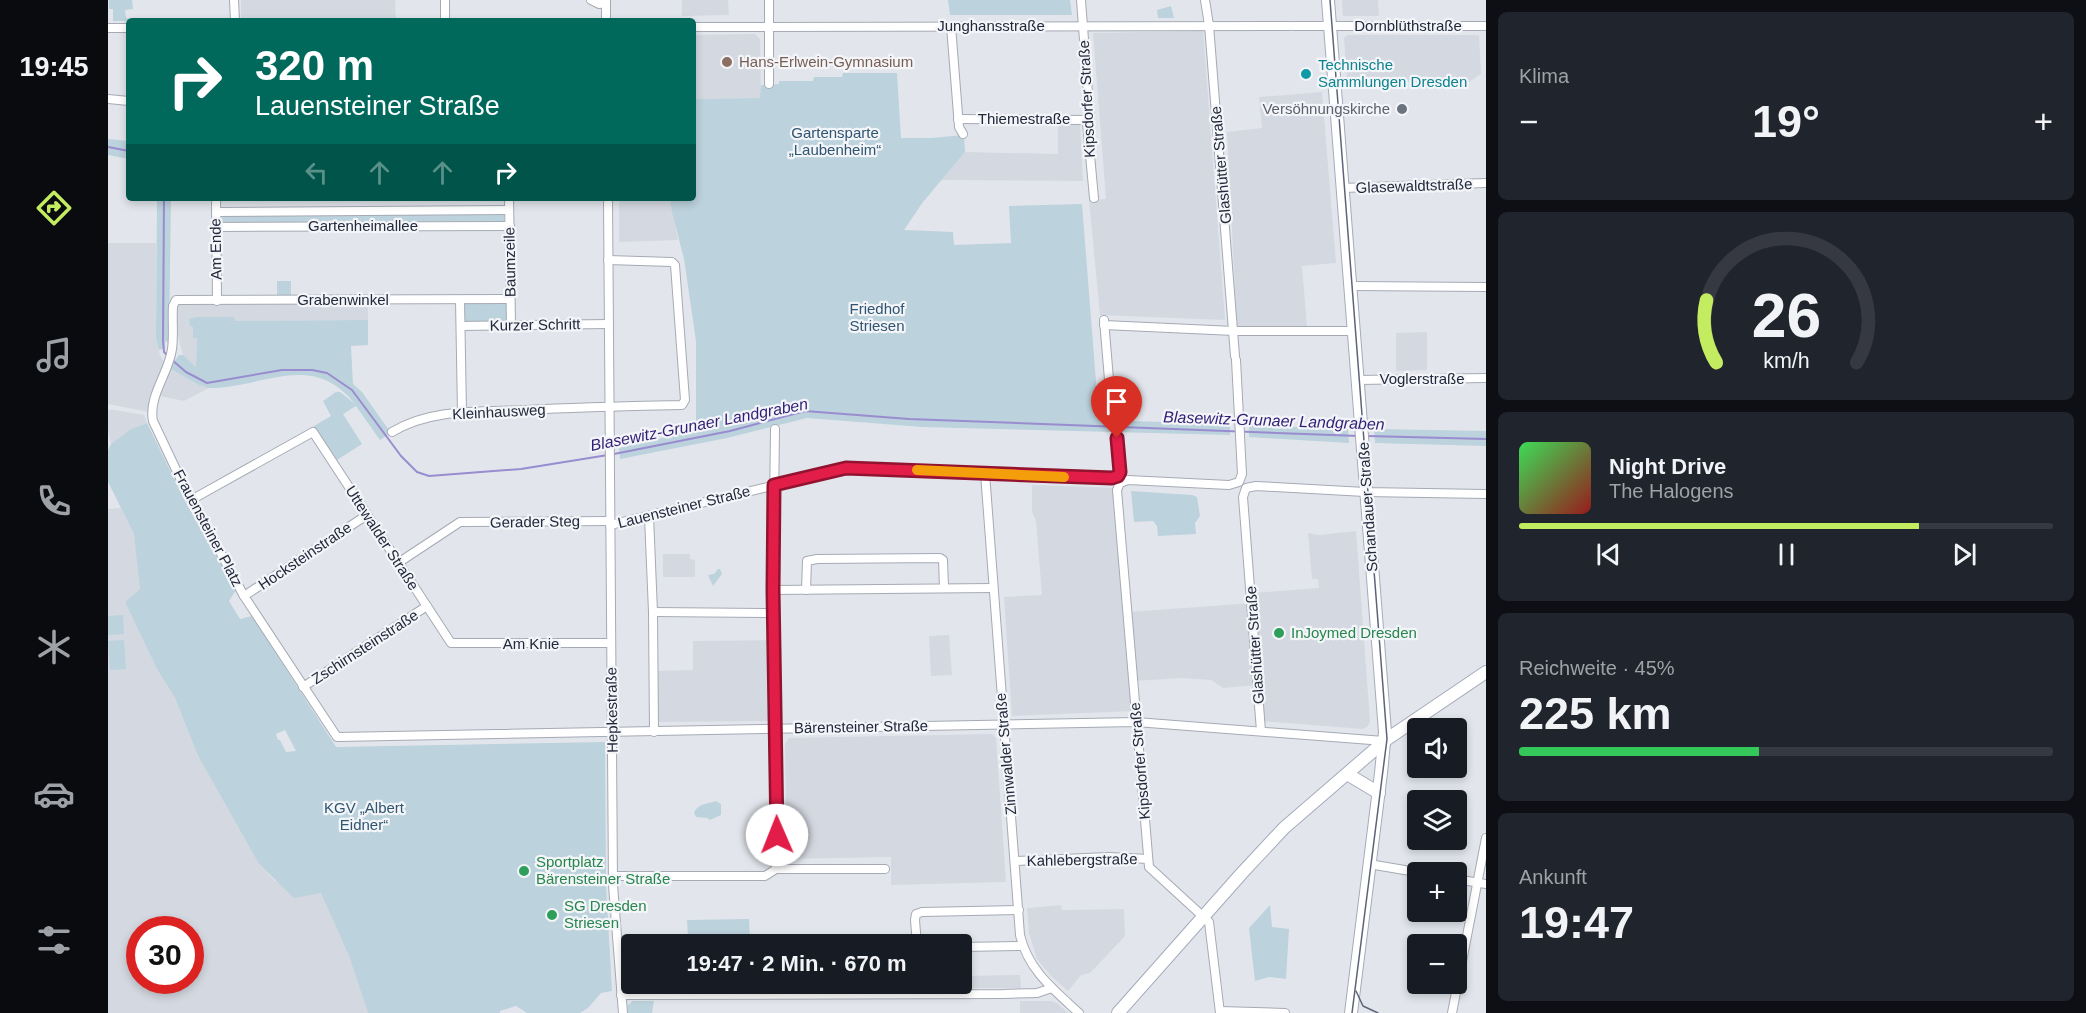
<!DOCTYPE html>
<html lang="de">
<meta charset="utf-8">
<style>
body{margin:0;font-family:Helvetica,sans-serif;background:#20242c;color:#f1f3f6;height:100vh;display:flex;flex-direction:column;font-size:22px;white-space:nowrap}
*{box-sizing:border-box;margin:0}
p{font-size:20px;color:#9ea1a6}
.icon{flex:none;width:33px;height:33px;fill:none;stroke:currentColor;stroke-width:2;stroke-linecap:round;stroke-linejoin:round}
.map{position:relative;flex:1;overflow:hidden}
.details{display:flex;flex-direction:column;gap:12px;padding:12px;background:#0d0f14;width:600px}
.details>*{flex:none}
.top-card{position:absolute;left:18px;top:18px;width:570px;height:183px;border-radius:6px;box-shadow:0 3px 9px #0003;background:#00695c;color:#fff;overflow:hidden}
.controls{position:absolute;left:1299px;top:718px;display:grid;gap:12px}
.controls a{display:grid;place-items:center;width:60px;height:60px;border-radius:6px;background:#171b24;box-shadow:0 3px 9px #0003;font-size:30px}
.speed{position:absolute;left:18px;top:916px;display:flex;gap:12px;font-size:30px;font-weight:700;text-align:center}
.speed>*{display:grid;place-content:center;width:78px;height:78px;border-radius:50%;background:#171b24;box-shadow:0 3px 9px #0003;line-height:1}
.speed .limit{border:9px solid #d22;background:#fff;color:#111}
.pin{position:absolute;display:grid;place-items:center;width:51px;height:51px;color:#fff;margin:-62px -26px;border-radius:50% 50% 50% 0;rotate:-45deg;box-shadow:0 0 6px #0007}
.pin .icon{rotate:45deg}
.me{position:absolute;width:66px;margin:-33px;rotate:359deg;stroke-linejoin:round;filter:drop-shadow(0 0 4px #0008)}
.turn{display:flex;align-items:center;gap:21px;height:126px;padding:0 30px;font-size:27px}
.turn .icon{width:78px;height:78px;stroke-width:2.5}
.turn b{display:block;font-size:42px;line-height:51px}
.lanes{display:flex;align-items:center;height:57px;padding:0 30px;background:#0003;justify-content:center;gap:30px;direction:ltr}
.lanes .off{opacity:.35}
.big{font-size:45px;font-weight:700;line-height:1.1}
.details .tile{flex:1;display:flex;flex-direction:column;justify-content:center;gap:9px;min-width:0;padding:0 21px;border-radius:9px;background:#20242c}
.details .dial{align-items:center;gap:0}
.dial svg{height:156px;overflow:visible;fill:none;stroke:#363941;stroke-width:7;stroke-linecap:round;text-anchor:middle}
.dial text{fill:#f1f3f6;stroke:none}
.song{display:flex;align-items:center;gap:18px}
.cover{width:72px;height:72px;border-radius:9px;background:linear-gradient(135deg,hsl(130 70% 55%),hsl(0 70% 35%))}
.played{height:6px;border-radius:3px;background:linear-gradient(90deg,#c4ec60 75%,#363941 75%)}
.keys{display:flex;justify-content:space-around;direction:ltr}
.heat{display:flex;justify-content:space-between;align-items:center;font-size:33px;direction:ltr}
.charge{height:9px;border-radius:4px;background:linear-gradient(90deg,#34c759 45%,#363941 0)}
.trip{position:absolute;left:513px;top:934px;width:351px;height:60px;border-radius:6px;background:#171b24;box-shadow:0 3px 9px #0003;font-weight:700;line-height:60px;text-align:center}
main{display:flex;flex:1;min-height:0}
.menu{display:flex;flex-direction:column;width:108px;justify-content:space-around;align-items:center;background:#090b0e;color:#9ea1a6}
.menu .icon{width:42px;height:42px}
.menu .current{color:#c4ec60}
.menu b{font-size:27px;color:#f1f3f6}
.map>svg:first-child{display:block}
.built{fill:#d4d8e0;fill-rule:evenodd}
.green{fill:#bcd2dc;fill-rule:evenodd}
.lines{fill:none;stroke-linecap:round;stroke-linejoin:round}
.stream{stroke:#998ccf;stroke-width:2}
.street-casing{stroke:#a5aab4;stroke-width:10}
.secondary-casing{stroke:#a4abba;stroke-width:14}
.street{stroke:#fff;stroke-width:8}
.secondary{stroke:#fff;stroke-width:12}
.tram{stroke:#5d6378;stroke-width:1.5}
.route-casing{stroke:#92132f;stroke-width:15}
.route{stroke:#e11d48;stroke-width:10}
.slow{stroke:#f59e0b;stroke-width:10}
.education-dot{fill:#8d6e63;stroke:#f3f5f8;stroke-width:2}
.culture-dot{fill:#0f9aa8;stroke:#f3f5f8;stroke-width:2}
.worship-dot{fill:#6b7280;stroke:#f3f5f8;stroke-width:2}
.leisure-dot{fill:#2e9e5b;stroke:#f3f5f8;stroke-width:2}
.labels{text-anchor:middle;stroke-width:4.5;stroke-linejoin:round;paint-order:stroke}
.street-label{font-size:15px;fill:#23293c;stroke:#f3f5f8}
.education-label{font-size:15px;fill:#785e54;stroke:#f3f5f8;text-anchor:start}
.culture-label{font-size:15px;fill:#0d838f;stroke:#f3f5f8;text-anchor:start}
.worship-label{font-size:15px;fill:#5b616d;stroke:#f3f5f8;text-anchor:end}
.park-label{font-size:15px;fill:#2f5572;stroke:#f3f5f8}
.leisure-label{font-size:15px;fill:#27864d;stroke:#f3f5f8;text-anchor:start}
.water-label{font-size:16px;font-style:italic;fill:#311f76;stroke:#f3f5f8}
</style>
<main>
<nav class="menu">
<b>19:45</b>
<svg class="icon current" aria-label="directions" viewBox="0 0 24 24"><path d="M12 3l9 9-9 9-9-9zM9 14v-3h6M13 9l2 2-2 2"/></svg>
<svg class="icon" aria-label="music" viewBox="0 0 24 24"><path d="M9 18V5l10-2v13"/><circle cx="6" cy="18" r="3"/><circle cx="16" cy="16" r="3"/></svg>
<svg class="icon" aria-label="phone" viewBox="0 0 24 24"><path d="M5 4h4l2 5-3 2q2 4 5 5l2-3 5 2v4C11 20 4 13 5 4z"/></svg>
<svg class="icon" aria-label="climate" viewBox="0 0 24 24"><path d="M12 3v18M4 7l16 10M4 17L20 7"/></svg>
<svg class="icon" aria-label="car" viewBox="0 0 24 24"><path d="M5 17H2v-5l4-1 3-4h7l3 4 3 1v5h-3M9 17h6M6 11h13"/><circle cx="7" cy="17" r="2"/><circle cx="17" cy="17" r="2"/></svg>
<svg class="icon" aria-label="filters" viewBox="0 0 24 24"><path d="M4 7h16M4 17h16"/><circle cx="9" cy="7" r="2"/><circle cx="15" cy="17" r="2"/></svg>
</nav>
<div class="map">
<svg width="1378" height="1013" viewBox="0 0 1378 1013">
<rect width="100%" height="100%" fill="#e2e6ec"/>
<!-- built -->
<g class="built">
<polygon points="133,0 287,0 288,21 136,21 133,17"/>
<polygon points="574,0 620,0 621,15 574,16"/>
<polygon points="1234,0 1270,0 1271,16 1235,16"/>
<polygon points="1095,31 1117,320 992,315 981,200 998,199 985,33"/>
<polygon points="647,34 652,39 653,98 585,99 585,35"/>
<polygon points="1239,35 1371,35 1373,74 1361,82 1272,82 1272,77 1239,80 1236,38"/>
<polygon points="1214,92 1228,263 1194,266 1199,326 1129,329 1119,132 1154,128 1151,97"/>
<polygon points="950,123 972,123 975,181 833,180 857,152 950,154"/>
<polygon points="511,198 562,198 570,240 511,242"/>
<polygon points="0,243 48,243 48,338 52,356 57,363 46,393 43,392 41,399 44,400 41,412 0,404"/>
<polygon points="71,304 260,304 260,320 126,321 126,317 90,317 86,319 82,326 85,326 89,338 88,367 75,355 72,344 68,323 68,306"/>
<polygon points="1319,332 1319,370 1288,371 1288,333"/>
<polygon points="61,368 91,385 101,388 76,401 52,396"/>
<polygon points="0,410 7,410 36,415 39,423 23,429 3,444 0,430"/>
<polygon points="924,485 1011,488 1020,612 1145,603 1145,593 1211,588 1210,579 1204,579 1200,533 1211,535 1248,531 1262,721 1260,726 1255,729 1153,721 1150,685 1115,688 1103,680 1074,678 1026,681 1028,711 904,716 896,597 934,595 928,521 924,512"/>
<path d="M 13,508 L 26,534 L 33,589 L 17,602 L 49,669 L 67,698 L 90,756 L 151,864 L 167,881 L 213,892 L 241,956 L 260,1013 L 0,1013 L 0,509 ZM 32,930 L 82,930 L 82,981 L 32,981 Z"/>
<polygon points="555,554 582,554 582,559 587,560 587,577 555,577"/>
<polygon points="841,635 844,675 823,676 821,636"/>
<polygon points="667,640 669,721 547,722 546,671 585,670 585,641"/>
<polygon points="884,734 888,738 898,882 783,885 783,857 679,859 677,744 681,738"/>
<polygon points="953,905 954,910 1016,909 1017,936 982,973 973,975 960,991 944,977 929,959 921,933 919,908"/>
<polygon points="912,975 913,988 519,989 519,976 523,976 524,984 854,984 854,976"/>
<polygon points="912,1001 943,1001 949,1003 960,1013 912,1013"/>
</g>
<!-- green -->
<g class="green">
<polygon points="1,0 24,0 25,9 17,10 18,18 23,19 23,21 5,21 5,9 1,9"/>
<polygon points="840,0 962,0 964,15 842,15"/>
<polygon points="1063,6 1066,18 1050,18 1049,10"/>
<polygon points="735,73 789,73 793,138 823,138 856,135 857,152 815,202 796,230 845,232 846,245 903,243 901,206 974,204 991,420 1122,424 1122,435 814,427 699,418 619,438 512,459 511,448 588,430 588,341 576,259 564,212 562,198 585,198 585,99 652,98 653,85 671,84 671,81 705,81 706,77 734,77"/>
<polygon points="0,139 21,141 21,159 0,155"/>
<polygon points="49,198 63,198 61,341 57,342 57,348 51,350 48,338"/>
<polygon points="396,214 396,221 114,223 114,215"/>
<rect x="169" y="281" width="14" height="14"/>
<polygon points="358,303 396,303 398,304 399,319 397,321 358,322 356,320 356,304"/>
<path d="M 89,317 L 126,317 L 127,321 L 260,320 L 260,345 L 243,346 L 245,384 L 254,392 L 283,433 L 272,440 L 248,406 L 235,414 L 254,444 L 229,460 L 206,426 L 223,416 L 215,401 L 228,392 L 232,392 L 247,404 C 204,350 156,388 101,388 L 91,385 L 61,368 L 71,355 L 75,355 L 88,367 L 89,338 L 85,338 L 85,327 L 82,326 L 81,319 Z"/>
<path d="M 39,423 L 78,503 L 128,590 L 121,601 L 132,619 L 144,616 L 228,747 L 497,742 L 498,885 L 504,991 L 493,993 L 480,1008 L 472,1013 L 419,1013 L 408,1006 L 392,1011 L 392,1013 L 260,1013 L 241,956 L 213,893 L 186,898 L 151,864 L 90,756 L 67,698 L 49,669 L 17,602 L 32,589 L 26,534 L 0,482 L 0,450 L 3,444 L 23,429 ZM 177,730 L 188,751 L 178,752 L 172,740 L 170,740 L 168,734 Z"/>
<polygon points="1141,425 1240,429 1241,443 1141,437"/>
<polygon points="1266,429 1378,431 1378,446 1267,443"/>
<polygon points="1023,491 1084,495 1089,497 1092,516 1087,523 1088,534 1050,536 1049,526 1045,521 1026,522"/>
<polygon points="610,569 612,569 614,574 605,586 600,575 606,574"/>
<polygon points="15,615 16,634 0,635 0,616"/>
<polygon points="16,640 18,669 2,670 0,641"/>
<path d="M 608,801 L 613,804 L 613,815 L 602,820 L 599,818 L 588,817 L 586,813 C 590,803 600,804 608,801 Z"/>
<polygon points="1162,905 1164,927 1181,929 1178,979 1161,977 1147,981 1141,928"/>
<polygon points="641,919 642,939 580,938 579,920"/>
<polygon points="525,1001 546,1001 544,1013 520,1013 520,1005"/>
</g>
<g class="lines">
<!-- stream -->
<g class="stream">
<polyline points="0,147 21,151"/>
<polyline points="56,198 55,341 56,352 60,356"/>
<polyline points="64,360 78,372 99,383 174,370 204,370 219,373 244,390 293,456 309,472 321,476 413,469 500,455"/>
<polyline points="1259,436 1378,439"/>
<polyline points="506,454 622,431 697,411 801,419 1251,436"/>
</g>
<defs>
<g id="street">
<polyline points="126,0 127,21"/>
<polyline points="337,0 337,21"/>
<polyline points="483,0 491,4 498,3"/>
<polyline points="498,0 498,21"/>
<polyline points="973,0 982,120 979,123 986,198"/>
<polyline points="1097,0 1101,25 1127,356"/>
<polyline points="843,26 851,127 855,134"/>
<polyline points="1185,26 1378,26"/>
<polyline points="585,27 1181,26"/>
<polyline points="0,28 21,28"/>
<polyline points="661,84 661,0"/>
<polyline points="0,99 21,101"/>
<polyline points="850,119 982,120"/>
<polyline points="1234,188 1378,183"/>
<polyline points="108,198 109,301"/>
<polyline points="401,198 403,325"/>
<polyline points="500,198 505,885 515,1013"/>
<polyline points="108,212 401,210"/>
<polyline points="108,227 402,226"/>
<polyline points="1242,286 1378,287"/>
<path d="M 402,299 L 68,300 L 65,306 C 64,320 66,335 64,349 C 61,373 40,396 45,421 L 72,478 L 136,596 L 229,737 L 1028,722 L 1276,741"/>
<polyline points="352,300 354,413"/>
<polyline points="996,320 1004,415"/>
<polyline points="996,325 1126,331 1246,331"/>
<polyline points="353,326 501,324"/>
<polyline points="1250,380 1378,378"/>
<path d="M 284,432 C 323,408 374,412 418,410 C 470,407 522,406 574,405 L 577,400 L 567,265 L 564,262 L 500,260"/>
<path d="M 877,473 L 912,935 C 920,970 946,990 971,1013"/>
<polyline points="83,500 205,432 343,643 503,643"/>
<polyline points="541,516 545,612 546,732"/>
<polyline points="502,525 738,468 1004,478 1010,476 1012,472 1009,438"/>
<polyline points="290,563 352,522 502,521"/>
<polyline points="665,590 885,588"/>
<polyline points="698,590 699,561 709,559 832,558 835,560 836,588"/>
<polyline points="136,596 259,515"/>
<polyline points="545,612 666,613"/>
<polyline points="195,687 319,606"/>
<polyline points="1153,731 1135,497 1138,488 1148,486 1257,492 1378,494"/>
<polyline points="907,861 1001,857 1040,859"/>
<polyline points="1261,864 1314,873"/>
<polyline points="668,869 777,869"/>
<polyline points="505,876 657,876 668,869 668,729 665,590 667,429"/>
<polyline points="1348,879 1378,884"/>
<polyline points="809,945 807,920 808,914 814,912 911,910"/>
<polyline points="854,947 915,946"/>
<polyline points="513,995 895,994 929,993 944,988"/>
<polyline points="1112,1011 1177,1013"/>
<polyline points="1112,1013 1101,922 1041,867 1009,490 1012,483 1020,480 1121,485 1131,482 1134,474 1128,360"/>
<polyline points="1344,1013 1378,838"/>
</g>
<g id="secondary">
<polyline points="1220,0 1277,732 1273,773 1243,1013"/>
<polyline points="1239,774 1271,793"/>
<polyline points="1010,1013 1134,873 1176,828 1279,739 1378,672"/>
</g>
</defs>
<!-- street casing -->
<use href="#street" class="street-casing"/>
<!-- secondary casing -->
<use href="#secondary" class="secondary-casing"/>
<!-- street -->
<use href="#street" class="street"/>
<!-- secondary -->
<use href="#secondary" class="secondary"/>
<!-- tram -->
<g class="tram">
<polyline points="1222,0 1279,739 1244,1013"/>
<polyline points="1248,991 1255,1006 1270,1013"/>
</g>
</g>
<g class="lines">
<defs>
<polyline id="route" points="669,835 665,590 666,485 738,468 1004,478 1010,476 1012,472 1009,438"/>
</defs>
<!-- route casing -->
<use href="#route" class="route-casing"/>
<!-- route -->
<use href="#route" class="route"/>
<!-- slow -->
<polyline class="slow" points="809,470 956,477"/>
</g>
<!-- markers -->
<circle class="education-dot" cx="619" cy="62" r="6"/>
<circle class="culture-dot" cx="1198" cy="74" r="6"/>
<circle class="worship-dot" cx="1294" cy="109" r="6"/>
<g class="leisure-dot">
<circle cx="1171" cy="633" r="6"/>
<circle cx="416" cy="871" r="6"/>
<circle cx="444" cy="915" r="6"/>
</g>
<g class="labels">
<!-- street labels -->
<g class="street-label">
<text x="883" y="31">Junghansstraße</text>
<text x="1300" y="31">Dornblüthstraße</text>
<text transform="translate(979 99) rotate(-93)" y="5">Kipsdorfer Straße</text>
<text x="916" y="124">Thiemestraße</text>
<text transform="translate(1113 165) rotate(-95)" y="5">Glashütter Straße</text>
<text transform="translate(1306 186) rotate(-2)" y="5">Glasewaldtstraße</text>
<text x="255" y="231">Gartenheimallee</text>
<text transform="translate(108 249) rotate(-91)" y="5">Am Ende</text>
<text transform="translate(402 262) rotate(-91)" y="5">Baumzeile</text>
<text x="235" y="305">Grabenwinkel</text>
<text transform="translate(427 325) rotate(-1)" y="5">Kurzer Schritt</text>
<text x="1314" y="384">Voglerstraße</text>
<text transform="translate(391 412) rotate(-3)" y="5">Kleinhausweg</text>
<text transform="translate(576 507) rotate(-14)" y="5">Lauensteiner Straße</text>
<text transform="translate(1260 507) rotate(-94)" y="5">Schandauer Straße</text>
<text transform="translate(427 522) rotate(-1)" y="5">Gerader Steg</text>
<text transform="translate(100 528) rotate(62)" y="5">Frauensteiner Platz</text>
<text transform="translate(274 538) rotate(57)" y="5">Uttewalder Straße</text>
<text transform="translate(197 556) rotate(-34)" y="5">Hocksteinstraße</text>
<text x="423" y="649">Am Knie</text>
<text transform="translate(1147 645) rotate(-94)" y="5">Glashütter Straße</text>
<text transform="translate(257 647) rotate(-33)" y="5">Zschirnsteinstraße</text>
<text transform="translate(504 710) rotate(-91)" y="5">Hepkestraße</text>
<text transform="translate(753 727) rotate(-1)" y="5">Bärensteiner Straße</text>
<text transform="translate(898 754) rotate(-95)" y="5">Zinnwalder Straße</text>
<text transform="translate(1032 761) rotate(-95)" y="5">Kipsdorfer Straße</text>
<text transform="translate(974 860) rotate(-1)" y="5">Kahlebergstraße</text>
</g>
<!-- education labels -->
<g class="education-label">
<text x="631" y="67">Hans-Erlwein-Gymnasium</text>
</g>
<!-- culture labels -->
<g class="culture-label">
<text x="1210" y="70">Technische<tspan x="1210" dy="17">Sammlungen Dresden</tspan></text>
</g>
<!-- worship labels -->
<g class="worship-label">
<text x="1282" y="114">Versöhnungskirche</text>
</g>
<!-- park labels -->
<g class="park-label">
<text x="727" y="138">Gartensparte<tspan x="727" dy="17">„Laubenheim“</tspan></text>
<text x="769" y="314">Friedhof<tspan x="769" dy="17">Striesen</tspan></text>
<text x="256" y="813">KGV „Albert<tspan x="256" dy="17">Eidner“</tspan></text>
</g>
<!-- leisure labels -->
<g class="leisure-label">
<text x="1183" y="638">InJoymed Dresden</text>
<text x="428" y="867">Sportplatz<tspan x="428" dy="17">Bärensteiner Straße</tspan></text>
<text x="456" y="911">SG Dresden<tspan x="456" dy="17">Striesen</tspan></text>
</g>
<!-- water labels -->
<g class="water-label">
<text transform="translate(1166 420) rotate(2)" y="6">Blasewitz‐Grunaer Landgraben</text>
<text transform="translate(591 424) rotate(-11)" y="6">Blasewitz‐Grunaer Landgraben</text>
</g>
</g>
</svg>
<div class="controls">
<a><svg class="icon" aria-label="sound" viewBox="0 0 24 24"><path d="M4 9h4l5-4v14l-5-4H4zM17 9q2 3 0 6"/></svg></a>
<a><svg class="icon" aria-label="layers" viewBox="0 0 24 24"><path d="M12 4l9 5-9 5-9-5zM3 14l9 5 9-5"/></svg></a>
<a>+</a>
<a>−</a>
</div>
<div class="speed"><div class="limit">30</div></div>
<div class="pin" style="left:1009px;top:438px;background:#d93025"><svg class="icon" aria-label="arrive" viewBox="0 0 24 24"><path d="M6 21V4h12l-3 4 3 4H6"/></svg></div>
<svg class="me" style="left:669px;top:835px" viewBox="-20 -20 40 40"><circle r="19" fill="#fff"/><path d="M0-13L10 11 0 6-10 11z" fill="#e11d48"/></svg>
<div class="trip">19:47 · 2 Min. · 670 m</div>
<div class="top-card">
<div class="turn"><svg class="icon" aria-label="right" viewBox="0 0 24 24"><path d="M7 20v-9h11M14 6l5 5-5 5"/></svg><div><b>320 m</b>Lauensteiner Straße</div></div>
<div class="lanes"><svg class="icon off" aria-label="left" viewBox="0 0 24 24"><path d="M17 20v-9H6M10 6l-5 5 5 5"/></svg><svg class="icon off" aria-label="ahead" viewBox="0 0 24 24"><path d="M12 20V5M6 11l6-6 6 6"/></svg><svg class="icon off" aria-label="ahead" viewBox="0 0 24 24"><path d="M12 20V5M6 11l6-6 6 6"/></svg><svg class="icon" aria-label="right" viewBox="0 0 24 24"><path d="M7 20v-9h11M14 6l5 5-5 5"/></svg></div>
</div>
</div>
<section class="details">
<div class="tile"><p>Klima</p>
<div class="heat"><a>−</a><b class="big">19°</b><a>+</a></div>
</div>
<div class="tile dial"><svg viewBox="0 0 100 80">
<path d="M14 69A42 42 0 1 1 86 69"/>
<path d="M14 69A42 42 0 0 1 9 37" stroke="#c4ec60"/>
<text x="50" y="56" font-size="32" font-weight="700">26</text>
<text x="50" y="72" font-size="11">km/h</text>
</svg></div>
<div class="tile">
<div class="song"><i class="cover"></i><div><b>Night Drive</b><p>The Halogens</p></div></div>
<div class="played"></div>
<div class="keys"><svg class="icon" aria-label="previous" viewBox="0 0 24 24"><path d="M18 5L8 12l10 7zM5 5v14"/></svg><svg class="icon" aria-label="pause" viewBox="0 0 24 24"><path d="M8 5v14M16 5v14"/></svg><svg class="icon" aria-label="next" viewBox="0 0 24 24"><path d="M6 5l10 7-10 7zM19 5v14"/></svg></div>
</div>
<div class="tile"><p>Reichweite · 45%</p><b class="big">225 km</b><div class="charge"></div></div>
<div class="tile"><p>Ankunft</p><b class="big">19:47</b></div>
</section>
</main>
